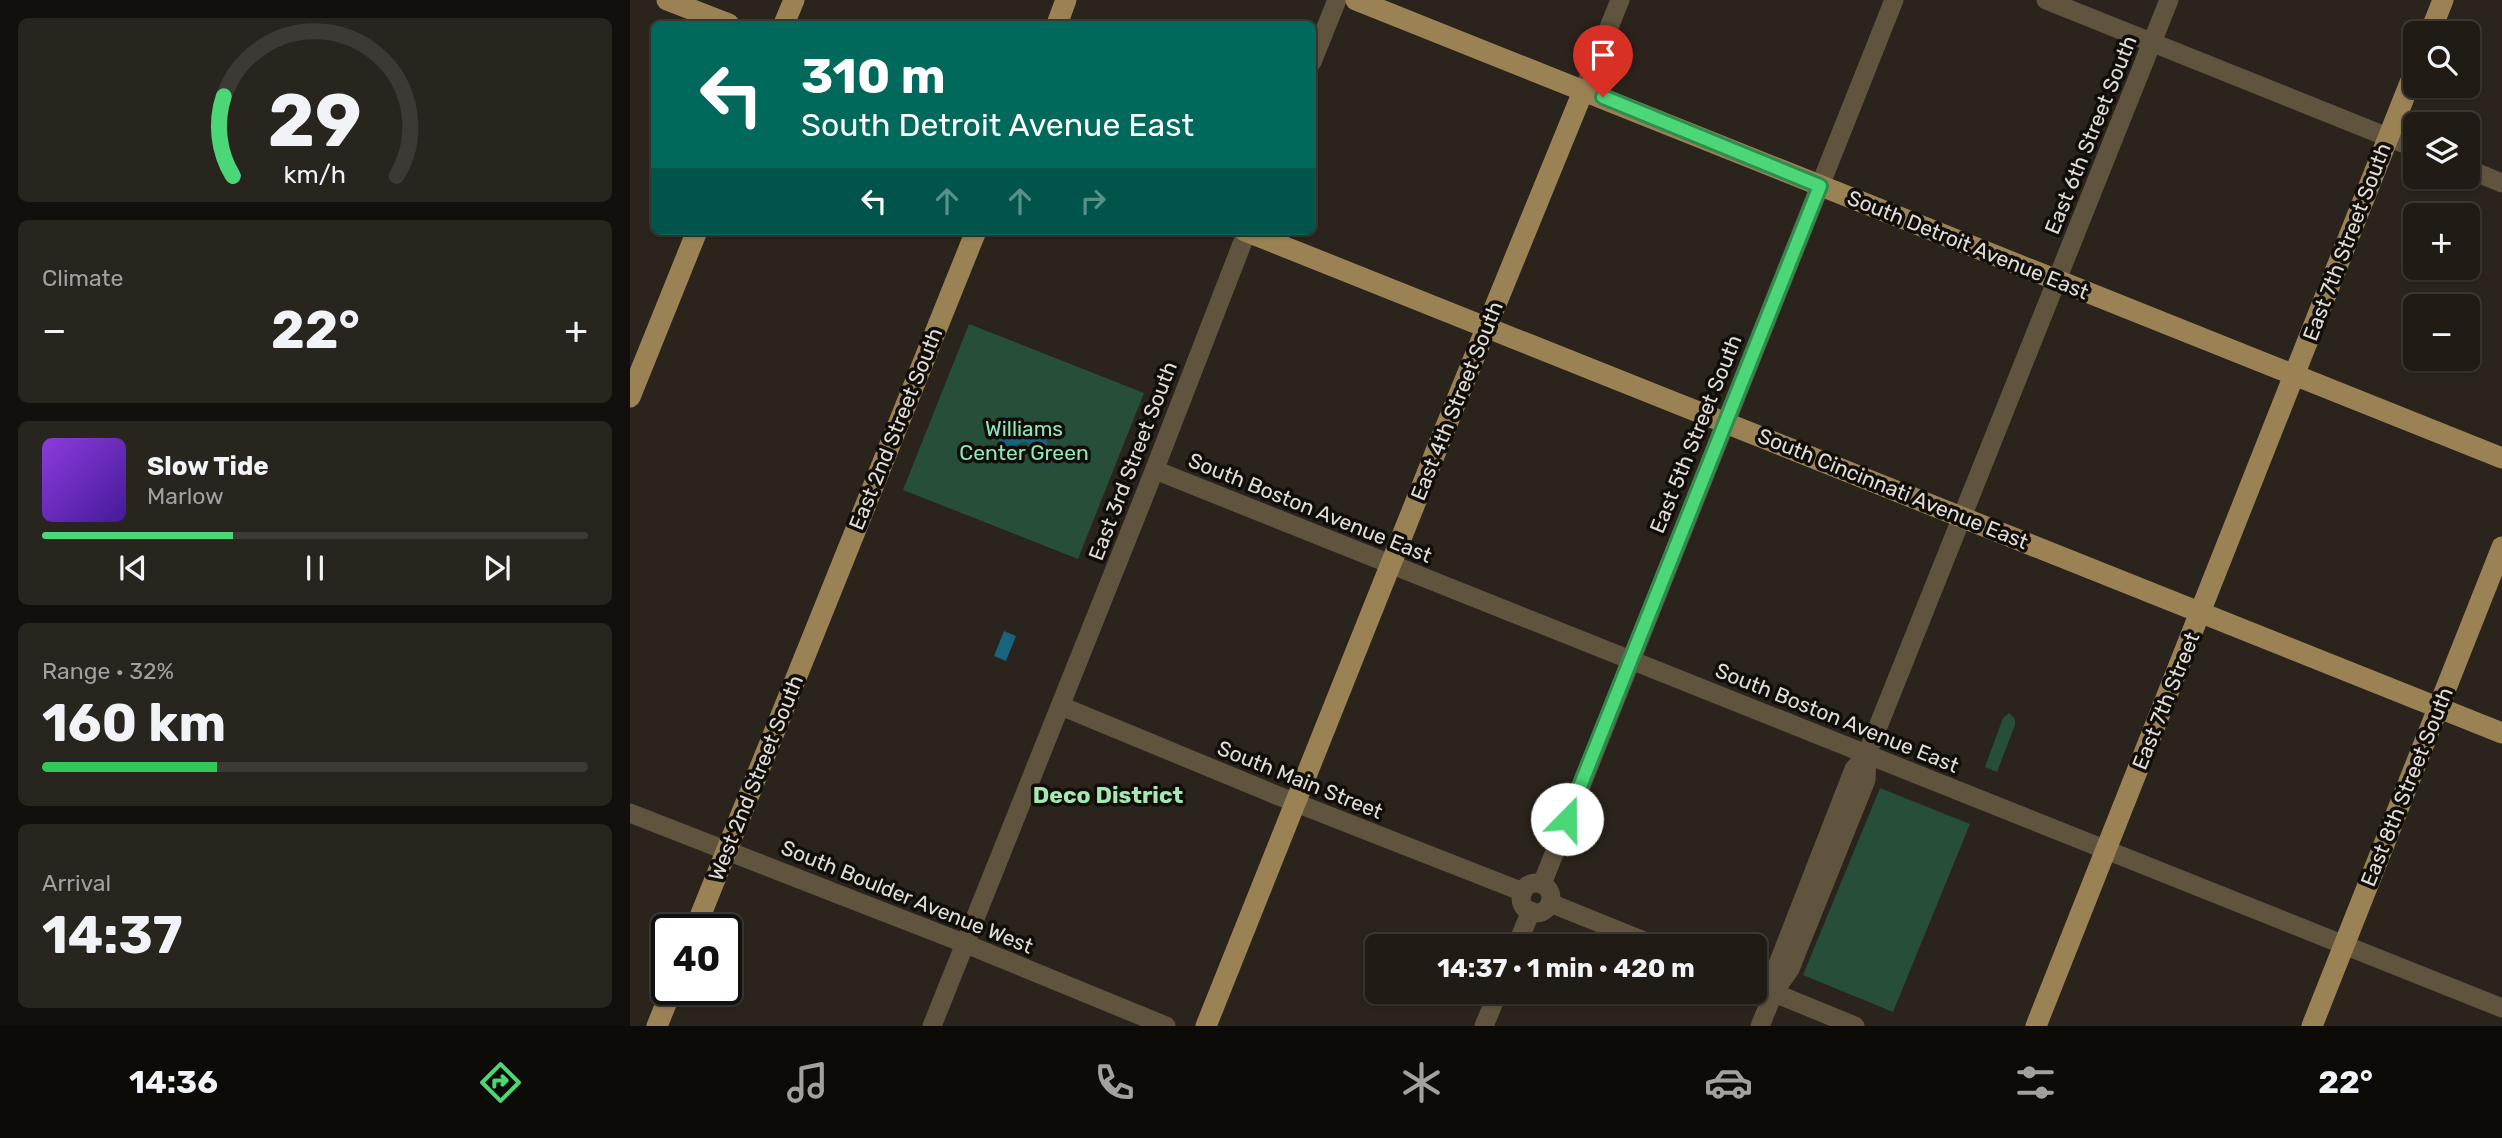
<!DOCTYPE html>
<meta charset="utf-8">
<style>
body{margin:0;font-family:Rubik,sans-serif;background:#28241e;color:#f1f3f6;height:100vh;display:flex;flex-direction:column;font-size:26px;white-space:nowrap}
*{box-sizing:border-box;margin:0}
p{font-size:23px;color:#a2a1a0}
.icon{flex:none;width:38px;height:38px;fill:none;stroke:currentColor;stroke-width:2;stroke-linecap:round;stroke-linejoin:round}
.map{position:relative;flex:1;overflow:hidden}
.sheet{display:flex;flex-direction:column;gap:18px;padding:18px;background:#120f0c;width:630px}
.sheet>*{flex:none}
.banner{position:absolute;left:21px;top:21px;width:665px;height:214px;border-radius:10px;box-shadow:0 2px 5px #0004,0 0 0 2px #3d3934;background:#00695c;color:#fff;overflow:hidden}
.buttons{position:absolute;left:1773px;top:21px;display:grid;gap:14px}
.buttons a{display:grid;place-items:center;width:77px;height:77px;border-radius:10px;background:#201b15;box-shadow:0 2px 5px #0004,0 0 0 2px #3d3934;font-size:35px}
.speed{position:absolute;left:21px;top:914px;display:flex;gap:14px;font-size:35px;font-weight:700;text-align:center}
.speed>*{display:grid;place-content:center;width:91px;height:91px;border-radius:50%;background:#201b15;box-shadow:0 2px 5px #0004,0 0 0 2px #3d3934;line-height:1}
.speed .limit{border:4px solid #111;border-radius:10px;background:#fff;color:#111}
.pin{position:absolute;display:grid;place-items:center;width:60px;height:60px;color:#fff;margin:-72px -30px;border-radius:50% 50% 50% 0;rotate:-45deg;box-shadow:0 0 7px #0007}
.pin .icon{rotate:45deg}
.me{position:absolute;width:77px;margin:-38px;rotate:22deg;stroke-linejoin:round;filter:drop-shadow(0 0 5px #0008)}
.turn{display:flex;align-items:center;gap:24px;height:147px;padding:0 35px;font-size:32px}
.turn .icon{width:91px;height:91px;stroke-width:2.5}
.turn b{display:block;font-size:49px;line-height:60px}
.lanes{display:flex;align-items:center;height:66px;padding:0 35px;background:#0003;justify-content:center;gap:35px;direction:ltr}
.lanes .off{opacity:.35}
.big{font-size:52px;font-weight:700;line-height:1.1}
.sheet .card{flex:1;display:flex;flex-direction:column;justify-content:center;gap:10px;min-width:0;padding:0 24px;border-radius:10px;background:#28241e}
.sheet .dial{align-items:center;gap:0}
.dial svg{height:182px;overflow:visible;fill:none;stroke:#3d3934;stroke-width:7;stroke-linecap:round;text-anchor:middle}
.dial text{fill:#f1f3f6;stroke:none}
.song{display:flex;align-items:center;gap:21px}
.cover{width:84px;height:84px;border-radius:10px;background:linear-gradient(135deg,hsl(270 70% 55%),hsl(260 70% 35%))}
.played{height:7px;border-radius:4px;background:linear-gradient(90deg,#4bd677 35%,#3d3934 35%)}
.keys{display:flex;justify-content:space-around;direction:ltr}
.heat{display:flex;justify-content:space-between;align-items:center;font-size:38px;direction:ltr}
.charge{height:10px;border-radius:5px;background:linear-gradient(90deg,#34c759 32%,#3d3934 0)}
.trip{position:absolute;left:735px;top:934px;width:402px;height:70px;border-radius:10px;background:#201b15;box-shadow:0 2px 5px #0004,0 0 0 2px #3d3934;font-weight:700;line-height:70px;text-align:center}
.dock{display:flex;height:112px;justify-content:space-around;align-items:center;background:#0d0b08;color:#a2a1a0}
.dock .icon{width:49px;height:49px}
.dock .active{color:#4bd677}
.dock b{font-size:32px;color:#f1f3f6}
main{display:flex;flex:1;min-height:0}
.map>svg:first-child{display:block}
.green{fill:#264e39}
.water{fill:#18647d}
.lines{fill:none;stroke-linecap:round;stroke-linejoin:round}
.minor{stroke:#60543f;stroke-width:19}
.major{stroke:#9a8255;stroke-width:21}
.route-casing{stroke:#318b4d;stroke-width:18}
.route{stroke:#4bd677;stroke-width:12}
.labels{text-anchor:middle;stroke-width:7;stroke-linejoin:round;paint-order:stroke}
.street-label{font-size:21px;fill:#e1dcd7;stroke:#110e0a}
.park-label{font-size:21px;fill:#8ee9b9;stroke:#110e0a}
.neighbourhood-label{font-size:23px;font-weight:bold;fill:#a5e8b2;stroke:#110e0a}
</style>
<main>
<section class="sheet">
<div class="card dial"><svg viewBox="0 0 100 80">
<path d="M14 69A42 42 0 1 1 86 69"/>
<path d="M14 69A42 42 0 0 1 10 34" stroke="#4bd677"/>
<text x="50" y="56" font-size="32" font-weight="700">29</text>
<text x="50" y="72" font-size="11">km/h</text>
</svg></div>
<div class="card"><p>Climate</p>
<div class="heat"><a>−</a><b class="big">22°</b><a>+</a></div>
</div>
<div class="card">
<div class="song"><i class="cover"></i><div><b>Slow Tide</b><p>Marlow</p></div></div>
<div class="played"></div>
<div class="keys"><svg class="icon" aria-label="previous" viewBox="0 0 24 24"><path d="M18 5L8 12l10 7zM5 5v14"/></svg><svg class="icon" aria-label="pause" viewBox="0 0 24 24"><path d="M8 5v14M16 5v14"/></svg><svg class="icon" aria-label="next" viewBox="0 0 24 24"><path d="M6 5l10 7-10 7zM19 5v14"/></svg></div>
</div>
<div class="card"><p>Range · 32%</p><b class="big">160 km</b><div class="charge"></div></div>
<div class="card"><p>Arrival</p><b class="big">14:37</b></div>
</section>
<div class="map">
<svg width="1872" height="1026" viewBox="0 0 1872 1026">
<rect width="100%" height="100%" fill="#2b241c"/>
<!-- green -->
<g class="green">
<polygon points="339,324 514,393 448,559 273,490"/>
<polygon points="1379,713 1385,719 1385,725 1367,772 1355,767 1373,718"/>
<polygon points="1250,788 1340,824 1263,1012 1173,975"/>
</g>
<!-- water -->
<g class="water">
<polygon points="376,416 383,419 387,430 404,438 411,437 416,439 418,448 425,451 419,465 403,459 400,445 395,441 380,448 370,443 367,436"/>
<polygon points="374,631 386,636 376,661 364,656"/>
</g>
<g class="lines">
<!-- minor -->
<g class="minor">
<polyline points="1416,0 1785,148"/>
<polyline points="682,62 707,0"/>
<polyline points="954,89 990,0"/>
<polyline points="1838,169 1872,183"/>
<polyline points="525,470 1872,1008"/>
<polyline points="431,706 651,797 893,892"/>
<polyline points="0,813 336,944 536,1026"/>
<circle cx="906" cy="898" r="15"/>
<polyline points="912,884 1264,0"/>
<polyline points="920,903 1029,947"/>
<polyline points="886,947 901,911"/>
<polyline points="1125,985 1225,1026"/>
<polyline points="1146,989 1160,969 1236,780 1237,754"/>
<polyline points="302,1026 517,489 617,231"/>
<polyline points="854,1026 868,992"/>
<polyline points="1130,1026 1144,992 1148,964 1224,769 1237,754 1539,0"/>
</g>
<!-- major -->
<g class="major">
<polyline points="37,0 99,24"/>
<polyline points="726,0 1872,458"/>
<polyline points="154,24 164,0"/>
<polyline points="427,24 436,0"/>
<polyline points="1800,33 1813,0"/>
<polyline points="615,231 1872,733"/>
<polyline points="0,397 67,231"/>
<polyline points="65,929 346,231"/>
<polyline points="27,1026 42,989"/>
<polyline points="576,1026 808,446 954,89"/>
<polyline points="1406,1026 1785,70"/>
<polyline points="1682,1026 1872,547"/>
</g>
</g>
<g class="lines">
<defs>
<polyline id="route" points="937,819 1190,186 973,97"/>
</defs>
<!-- route casing -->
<use href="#route" class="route-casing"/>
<!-- route -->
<use href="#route" class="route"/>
</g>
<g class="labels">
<!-- street labels -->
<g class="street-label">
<text transform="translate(1461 135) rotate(-68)" y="7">East 6th Street South</text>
<text transform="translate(1717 242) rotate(-69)" y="7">East 7th Street South</text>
<text transform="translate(1338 245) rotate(22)" y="7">South Detroit Avenue East</text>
<text transform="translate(827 401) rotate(-68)" y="7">East 4th Street South</text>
<text transform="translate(266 429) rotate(-68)" y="7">East 2nd Street South</text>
<text transform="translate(1066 434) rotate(-68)" y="7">East 5th Street South</text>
<text transform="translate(503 461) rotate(-69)" y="7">East 3rd Street South</text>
<text transform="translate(1263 489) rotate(22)" y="7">South Cincinnati Avenue East</text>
<text transform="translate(680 508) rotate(22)" y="7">South Boston Avenue East</text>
<text transform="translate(1536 701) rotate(-68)" y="7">East 7th Street</text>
<text transform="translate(1207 718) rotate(22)" y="7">South Boston Avenue East</text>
<text transform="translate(126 778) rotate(-68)" y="7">West 2nd Street South</text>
<text transform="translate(670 780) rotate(22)" y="7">South Main Street</text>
<text transform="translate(1777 787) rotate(-68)" y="7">East 8th Street South</text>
<text transform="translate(277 897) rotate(22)" y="7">South Boulder Avenue West</text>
</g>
<!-- park labels -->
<g class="park-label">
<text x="394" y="436">Williams<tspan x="394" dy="24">Center Green</tspan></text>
</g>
<!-- neighbourhood labels -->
<g class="neighbourhood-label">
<text x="478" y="803">Deco District</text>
</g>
</g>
</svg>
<div class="buttons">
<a><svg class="icon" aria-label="search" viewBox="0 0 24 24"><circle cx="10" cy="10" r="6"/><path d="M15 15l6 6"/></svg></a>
<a><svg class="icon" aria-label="layers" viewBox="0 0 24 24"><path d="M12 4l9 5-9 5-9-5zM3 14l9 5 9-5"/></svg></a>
<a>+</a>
<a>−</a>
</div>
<div class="speed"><div class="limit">40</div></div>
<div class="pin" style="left:973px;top:97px;background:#d93025"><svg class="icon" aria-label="arrive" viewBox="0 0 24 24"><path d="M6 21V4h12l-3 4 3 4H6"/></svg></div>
<svg class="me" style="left:937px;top:819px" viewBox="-20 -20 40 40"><circle r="19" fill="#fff"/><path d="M0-13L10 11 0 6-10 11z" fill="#4bd677"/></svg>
<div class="trip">14:37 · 1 min · 420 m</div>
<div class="banner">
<div class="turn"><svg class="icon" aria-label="left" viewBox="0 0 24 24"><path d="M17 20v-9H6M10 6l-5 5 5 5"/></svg><div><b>310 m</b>South Detroit Avenue East</div></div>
<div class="lanes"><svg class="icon" aria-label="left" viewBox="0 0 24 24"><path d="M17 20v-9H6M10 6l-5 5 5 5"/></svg><svg class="icon off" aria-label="ahead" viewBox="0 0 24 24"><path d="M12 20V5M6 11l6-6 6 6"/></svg><svg class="icon off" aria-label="ahead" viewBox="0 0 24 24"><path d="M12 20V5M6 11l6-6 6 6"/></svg><svg class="icon off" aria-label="right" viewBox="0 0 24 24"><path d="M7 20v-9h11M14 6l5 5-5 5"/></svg></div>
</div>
</div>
</main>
<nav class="dock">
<b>14:36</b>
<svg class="icon active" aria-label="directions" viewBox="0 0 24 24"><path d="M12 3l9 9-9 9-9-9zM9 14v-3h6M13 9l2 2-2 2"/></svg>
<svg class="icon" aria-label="music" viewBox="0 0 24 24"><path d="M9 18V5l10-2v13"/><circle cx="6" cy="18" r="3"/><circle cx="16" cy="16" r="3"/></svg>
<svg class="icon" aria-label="phone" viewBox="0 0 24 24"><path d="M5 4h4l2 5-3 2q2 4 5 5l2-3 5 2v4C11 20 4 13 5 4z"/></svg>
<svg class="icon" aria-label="climate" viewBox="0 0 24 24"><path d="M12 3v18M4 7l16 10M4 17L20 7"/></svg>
<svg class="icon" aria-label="car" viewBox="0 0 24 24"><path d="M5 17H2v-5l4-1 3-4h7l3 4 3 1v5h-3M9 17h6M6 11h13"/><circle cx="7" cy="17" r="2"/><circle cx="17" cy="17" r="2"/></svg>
<svg class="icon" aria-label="filters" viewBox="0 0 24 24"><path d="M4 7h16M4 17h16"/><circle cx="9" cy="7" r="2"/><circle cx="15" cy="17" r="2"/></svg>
<b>22°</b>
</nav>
